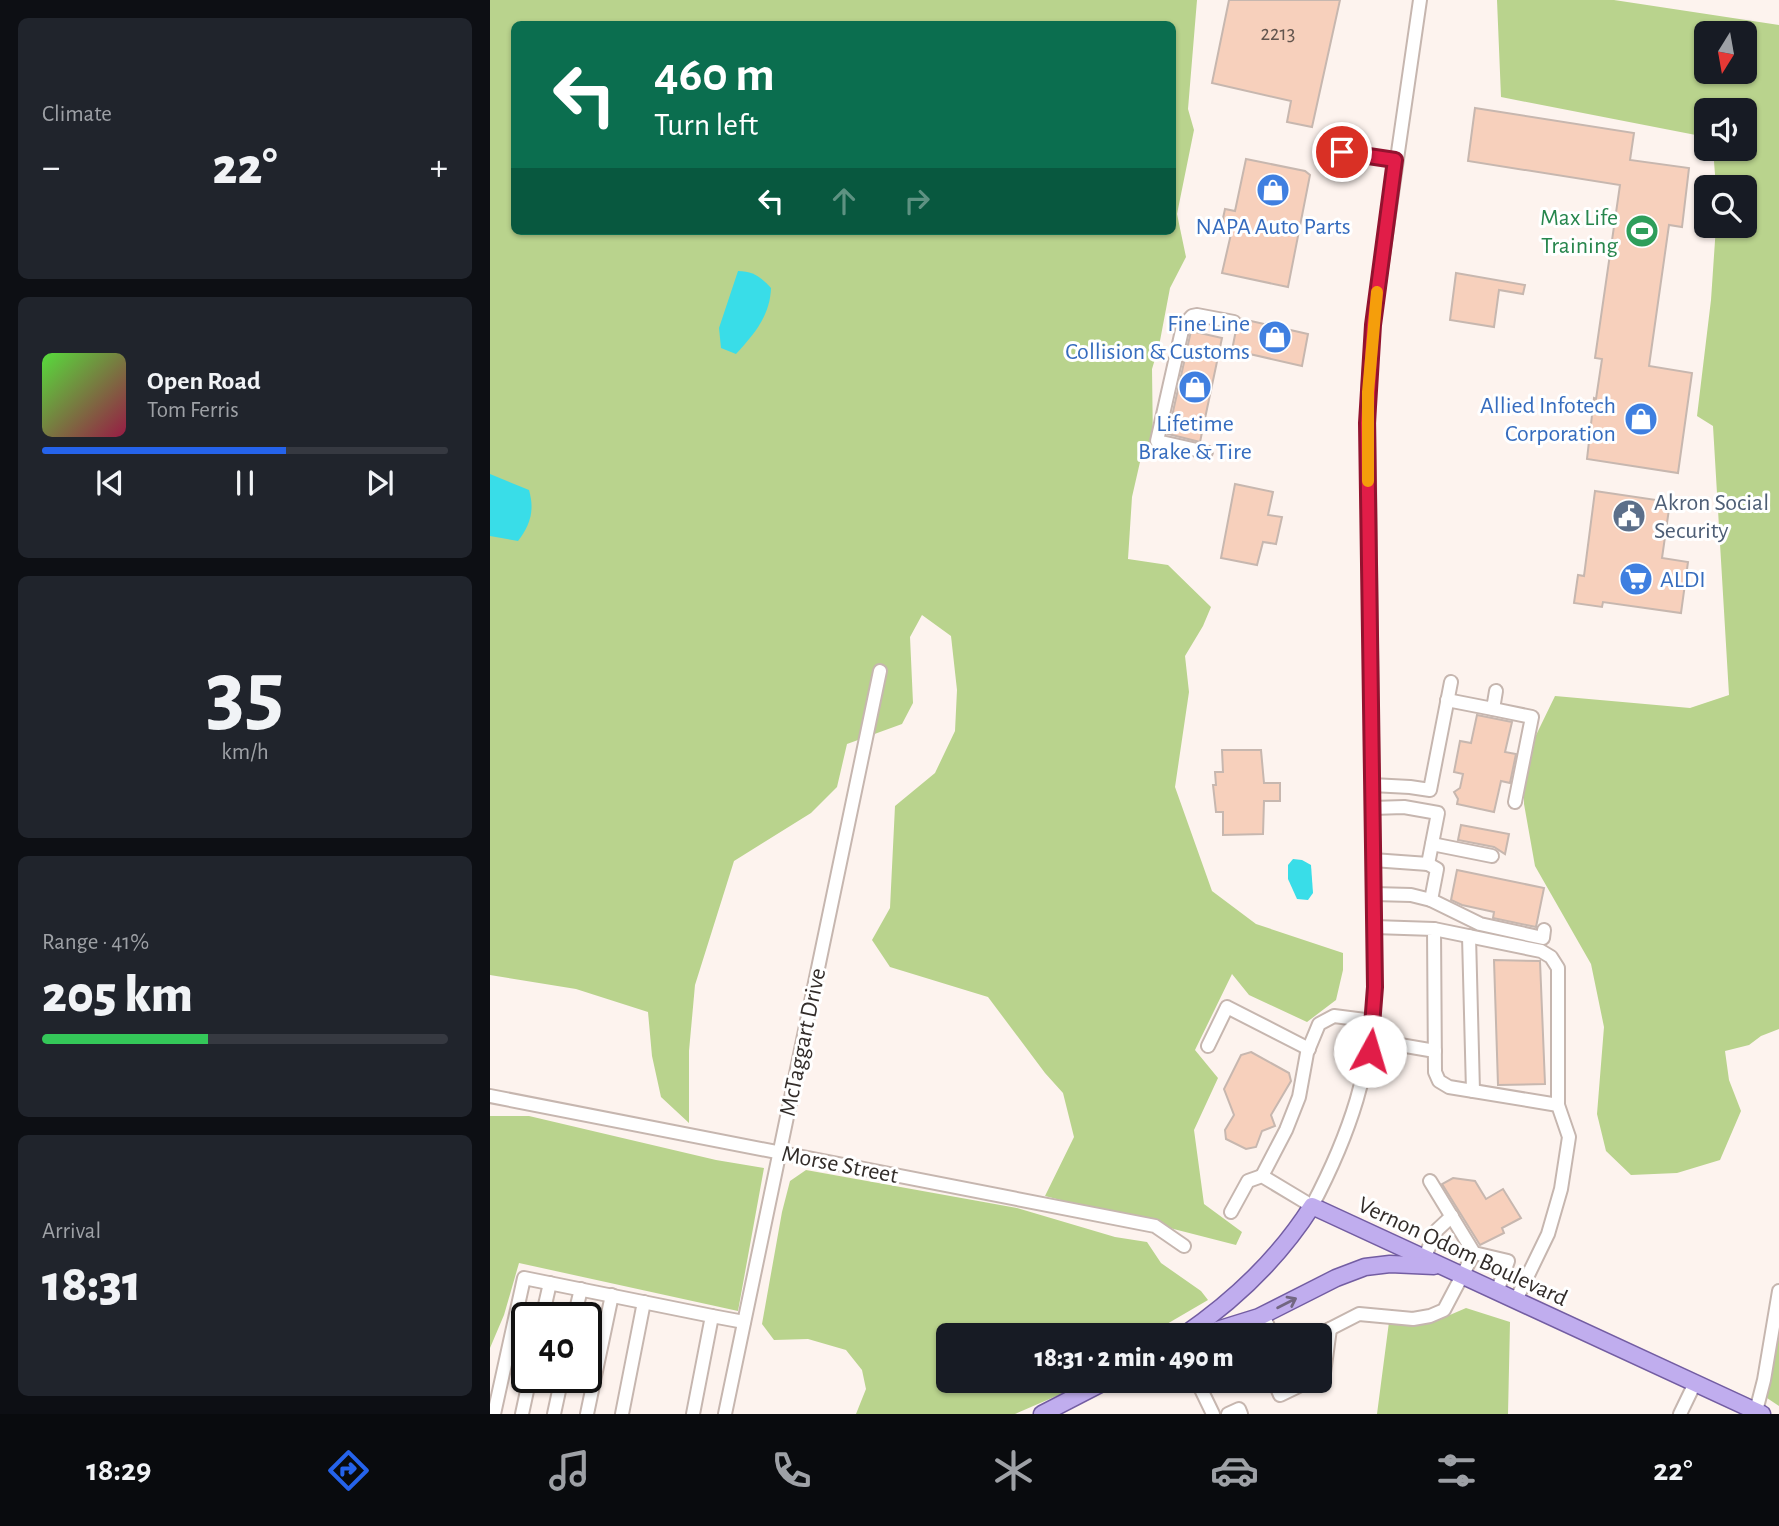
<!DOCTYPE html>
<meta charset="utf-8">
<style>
body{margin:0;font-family:"Alegreya Sans",sans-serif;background:#20242c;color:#f1f3f6;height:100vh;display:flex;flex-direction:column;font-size:26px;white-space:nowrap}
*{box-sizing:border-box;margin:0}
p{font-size:23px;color:#9ea1a6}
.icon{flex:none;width:38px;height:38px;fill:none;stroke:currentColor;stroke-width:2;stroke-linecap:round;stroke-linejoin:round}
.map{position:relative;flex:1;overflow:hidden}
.sheet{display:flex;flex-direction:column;gap:18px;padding:18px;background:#0d0f14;width:490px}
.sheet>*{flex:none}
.banner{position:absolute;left:21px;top:21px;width:665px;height:214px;border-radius:10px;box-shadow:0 2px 5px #0004;background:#0b6e4f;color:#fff;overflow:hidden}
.needle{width:46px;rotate:191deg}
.tools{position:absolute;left:1204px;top:21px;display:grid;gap:14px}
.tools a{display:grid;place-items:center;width:63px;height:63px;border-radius:10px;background:#171b24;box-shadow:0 2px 5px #0004;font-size:35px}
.speed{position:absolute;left:21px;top:1302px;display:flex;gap:14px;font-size:35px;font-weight:700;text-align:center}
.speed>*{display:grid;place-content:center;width:91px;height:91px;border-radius:50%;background:#171b24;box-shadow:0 2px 5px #0004;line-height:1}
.speed .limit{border:4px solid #111;border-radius:10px;background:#fff;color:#111}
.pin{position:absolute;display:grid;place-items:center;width:60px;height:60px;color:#fff;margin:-30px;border:4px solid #fff;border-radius:50%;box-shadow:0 2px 7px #0007}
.me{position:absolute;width:77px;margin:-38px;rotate:6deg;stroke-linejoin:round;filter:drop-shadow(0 0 5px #0008)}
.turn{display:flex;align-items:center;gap:24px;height:147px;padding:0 28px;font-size:32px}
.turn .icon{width:91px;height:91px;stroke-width:2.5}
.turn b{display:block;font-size:49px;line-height:60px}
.lanes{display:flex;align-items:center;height:66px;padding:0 28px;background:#0003;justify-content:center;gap:35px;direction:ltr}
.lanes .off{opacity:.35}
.big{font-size:52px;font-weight:800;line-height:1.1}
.sheet .tile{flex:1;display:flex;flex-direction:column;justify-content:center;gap:10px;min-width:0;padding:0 24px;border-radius:10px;background:#20242c}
.sheet .dial{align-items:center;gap:0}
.dial b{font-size:91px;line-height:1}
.song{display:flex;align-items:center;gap:21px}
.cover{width:84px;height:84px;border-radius:10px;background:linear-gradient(135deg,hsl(110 70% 55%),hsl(340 70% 35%))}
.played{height:7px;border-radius:4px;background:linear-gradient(90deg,#2563eb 60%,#363941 60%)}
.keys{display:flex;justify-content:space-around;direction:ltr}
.heat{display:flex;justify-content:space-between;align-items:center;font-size:38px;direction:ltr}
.charge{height:10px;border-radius:5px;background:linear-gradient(90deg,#34c759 41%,#363941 0)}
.trip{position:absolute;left:446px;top:1323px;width:396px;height:70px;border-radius:10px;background:#171b24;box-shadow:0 2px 5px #0004;font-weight:800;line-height:70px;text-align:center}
.tabs{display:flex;height:112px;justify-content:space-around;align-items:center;background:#090b0e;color:#9ea1a6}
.tabs .icon{width:49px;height:49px}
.tabs .on{color:#2563eb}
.tabs b{font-size:32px;color:#f1f3f6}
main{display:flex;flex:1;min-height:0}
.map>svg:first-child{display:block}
.green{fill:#b9d38d;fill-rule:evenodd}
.water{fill:#39dde8}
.building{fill:#f7d0bc;stroke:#c7b7af;stroke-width:2}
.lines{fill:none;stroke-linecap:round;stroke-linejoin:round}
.minor-casing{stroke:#c6b6af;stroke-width:16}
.major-casing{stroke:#735da2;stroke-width:19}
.minor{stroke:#fff;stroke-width:12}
.major{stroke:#c0adee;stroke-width:16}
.oneway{stroke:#726682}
.route-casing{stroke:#92132f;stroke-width:18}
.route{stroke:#e11d48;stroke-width:12}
.slow{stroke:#f59e0b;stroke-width:12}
.labels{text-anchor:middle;stroke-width:6;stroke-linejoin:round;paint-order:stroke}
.number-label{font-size:21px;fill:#63554e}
.leisure-label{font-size:24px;fill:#27864d;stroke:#fff;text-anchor:end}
.shop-label{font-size:24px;fill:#366cbe;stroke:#fff}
.service-label{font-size:24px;fill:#4e5e75;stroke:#fff;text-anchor:start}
.street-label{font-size:24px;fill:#322c29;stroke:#fff}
</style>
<main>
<section class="sheet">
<div class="tile"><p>Climate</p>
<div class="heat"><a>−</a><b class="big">22°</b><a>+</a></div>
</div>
<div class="tile">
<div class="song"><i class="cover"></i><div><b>Open Road</b><p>Tom Ferris</p></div></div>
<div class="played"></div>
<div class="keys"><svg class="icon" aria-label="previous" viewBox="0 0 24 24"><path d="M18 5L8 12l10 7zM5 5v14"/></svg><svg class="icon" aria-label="pause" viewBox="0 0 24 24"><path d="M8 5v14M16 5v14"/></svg><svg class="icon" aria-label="next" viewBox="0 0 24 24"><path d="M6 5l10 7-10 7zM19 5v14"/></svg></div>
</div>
<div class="tile dial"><b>35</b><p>km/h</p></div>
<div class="tile"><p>Range · 41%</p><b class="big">205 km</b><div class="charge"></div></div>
<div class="tile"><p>Arrival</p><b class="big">18:31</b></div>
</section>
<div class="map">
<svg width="1289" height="1414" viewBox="0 0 1289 1414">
<rect width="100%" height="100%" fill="#fdf3ee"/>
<!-- green -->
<g class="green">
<path d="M 0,0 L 707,0 L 698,109 L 704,130 L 687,214 L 696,257 L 680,288 L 669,346 L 662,369 L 663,446 L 650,462 L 642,497 L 638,559 L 678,565 L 721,607 L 713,626 L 695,656 L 699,692 L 685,787 L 722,891 L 766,924 L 853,953 L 853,970 L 846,1000 L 817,1022 L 759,995 L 742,974 L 705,1050 L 728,1078 L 704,1130 L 714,1204 L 752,1232 L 746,1245 L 555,1196 L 584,1137 L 573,1093 L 555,1073 L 498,997 L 400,967 L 382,940 L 400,908 L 405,806 L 445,773 L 465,731 L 467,690 L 461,636 L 432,615 L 420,637 L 423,703 L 412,724 L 357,744 L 347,787 L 321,813 L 244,861 L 205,985 L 199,1051 L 199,1123 L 171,1097 L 162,1056 L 158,1012 L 86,989 L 0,975 ZM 24,24 L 682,24 L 682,231 L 24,231 Z"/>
<path d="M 1007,0 L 1124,0 L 1289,25 L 1289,1029 L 1271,1036 L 1259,1045 L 1235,1051 L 1239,1080 L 1251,1111 L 1230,1160 L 1187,1173 L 1141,1175 L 1116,1151 L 1107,1114 L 1114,1027 L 1101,964 L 1045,866 L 1034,804 L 1034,760 L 1065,696 L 1200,708 L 1239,695 L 1223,426 L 1207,416 L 1221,300 L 1226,226 L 1255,226 L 1255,187 L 1226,187 L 1223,149 L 1255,149 L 1255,110 L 1216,110 L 1216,137 L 1011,97 ZM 1216,33 L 1255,33 L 1255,72 L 1216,72 Z"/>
<polygon points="0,1116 39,1116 226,1160 274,1168 248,1311 29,1263 14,1315 0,1348"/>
<polygon points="316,1170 527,1208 625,1237 657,1242 671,1263 711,1291 718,1300 658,1335 458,1335 458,1381 601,1381 525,1414 366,1414 376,1389 372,1370 356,1350 318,1339 284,1340 272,1324 292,1212 300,1181"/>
<polygon points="976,1308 1020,1322 1018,1414 887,1414 899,1322 946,1321"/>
<polygon points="1289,1336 1289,1406 1277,1398"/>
</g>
<!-- water -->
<g class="water">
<path d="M 248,271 C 263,271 271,277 281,288 C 280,316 264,334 246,354 L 231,348 L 229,328 Z"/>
<path d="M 0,474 L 39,490 C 45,511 40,525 28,541 L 0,536 Z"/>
<polygon points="803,859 812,860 821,865 823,893 818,900 807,899 798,879 798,865"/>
</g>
<!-- building -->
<g class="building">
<polygon points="739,0 850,0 822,127 797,122 801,101 722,83"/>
<polygon points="985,108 1144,133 1140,160 1199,168 1192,227 1179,225 1159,366 1202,373 1188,473 1097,459 1104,398 1106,399 1112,359 1105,358 1130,185 978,161"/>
<polygon points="756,159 815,171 820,175 798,287 732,273 741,234 730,232 735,209 745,211"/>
<polygon points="966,273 1035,285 1033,294 1009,290 1004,327 960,320"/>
<polygon points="752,319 818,334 812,366 742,350 746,330 752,324"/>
<polygon points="701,331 732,338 710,442 678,434"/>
<polygon points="745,484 783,492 778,515 792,517 786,544 773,542 767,565 731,558"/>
<polygon points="1105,491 1180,502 1172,558 1198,562 1191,613 1113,602 1112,607 1084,603 1088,575 1094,576"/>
<polygon points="987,715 1022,722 1015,752 1026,754 1020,783 1011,781 1004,812 967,804 968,799 964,792 970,788 973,774 964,772 970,741 981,743"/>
<polygon points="732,750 771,750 774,783 790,783 790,801 774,801 773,834 733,835 733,812 726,812 723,785 726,785 725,772 733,772"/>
<polygon points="971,825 1019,834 1015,854 1004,847 968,840"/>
<polygon points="967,870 1054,888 1046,927 1003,918 1004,912 972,905 961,900"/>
<polygon points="1004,960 1050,961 1055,1084 1008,1085"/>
<polygon points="761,1052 799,1073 801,1081 781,1115 785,1126 772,1131 766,1147 756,1149 736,1139 735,1130 744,1115 734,1089 751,1055"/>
<polygon points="963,1178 985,1181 996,1199 1013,1189 1031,1218 1012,1228 1014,1233 990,1245 952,1184"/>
</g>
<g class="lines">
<defs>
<g id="minor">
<polyline points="838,149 905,160"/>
<polyline points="716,452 667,441 693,326 702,316 707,315 744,322"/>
<polyline points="957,700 1003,709 1006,691"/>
<polyline points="1003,709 1042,717 1025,802"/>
<polyline points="882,785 920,787 940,790 961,682"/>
<polyline points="882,808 914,807 948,813 938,864"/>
<polyline points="942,844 1002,856"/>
<polyline points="883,860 938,864 947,869 941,900 921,895 884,894"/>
<polyline points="941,900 990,924 1053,938 1054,930"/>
<polyline points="884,927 944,929 945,1072 949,1081 959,1087 1068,1105 1079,1137 1071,1189 1058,1234 1026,1300"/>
<polyline points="944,929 1051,951 1061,957 1068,968 1068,1105"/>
<polyline points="979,936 983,1091"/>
<polyline points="881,1040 945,1051"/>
<polyline points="718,1046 737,1007 819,1049"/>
<polyline points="0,1096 665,1226 694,1246"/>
<polyline points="772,1176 796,1130 809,1097 817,1053 829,1024 844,1016 883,1021"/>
<polyline points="940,1181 984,1253 1018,1261 1007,1292"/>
<path d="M 741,1212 L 758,1181 L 772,1176 L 822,1206 C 860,1134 882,1068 885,987 L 878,392 L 883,325 L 930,0"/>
<polyline points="934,1258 947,1230 962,1216"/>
<polyline points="773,1315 782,1335"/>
<polyline points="52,1318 60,1283"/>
<polyline points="84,1318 91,1289"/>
<polyline points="828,1335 869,1314 923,1319 940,1316 954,1310 984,1253"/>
<polyline points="830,1375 834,1373 840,1329"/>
<polyline points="707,1381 723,1414"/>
<polyline points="784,1381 790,1395 819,1381"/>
<polyline points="1266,1411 1274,1380 1289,1291"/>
<polyline points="4,1414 34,1278 222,1316"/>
<polyline points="32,1414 40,1377"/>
<polyline points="64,1414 72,1377"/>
<polyline points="97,1414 122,1295"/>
<polyline points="132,1414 154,1302"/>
<polyline points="203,1414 222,1316 254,1322"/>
<polyline points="235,1414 390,671"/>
<polyline points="738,1414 749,1409 751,1414"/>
<polyline points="1190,1414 1205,1383"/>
</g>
<g id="major">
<path d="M 694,1335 C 745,1300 789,1258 822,1206 L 1272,1414"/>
<polyline points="711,1335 769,1317 846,1278 875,1267 900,1264 944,1266"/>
<polyline points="552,1414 616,1381"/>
</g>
</defs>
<!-- minor casing -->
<use href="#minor" class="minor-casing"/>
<!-- major casing -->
<use href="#major" class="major-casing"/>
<!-- minor -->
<use href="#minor" class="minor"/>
<!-- major -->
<use href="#major" class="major"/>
</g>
<!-- one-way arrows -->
<defs><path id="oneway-shaft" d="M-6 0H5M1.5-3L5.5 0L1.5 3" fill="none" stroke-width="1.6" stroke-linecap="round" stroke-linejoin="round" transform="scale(1.75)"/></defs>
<use class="oneway" href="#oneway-shaft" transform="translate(797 1303) rotate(-27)"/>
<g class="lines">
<defs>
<polyline id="route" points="852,152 905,160 883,325 877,423 885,987 880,1051"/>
</defs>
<!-- route casing -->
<use href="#route" class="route-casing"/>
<!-- route -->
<use href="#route" class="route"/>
<!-- slow -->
<polyline class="slow" points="878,481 878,392 887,292"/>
</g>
<!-- icons -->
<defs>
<symbol id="shop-disc" viewBox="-11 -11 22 22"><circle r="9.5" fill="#3f7fe0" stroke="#fff"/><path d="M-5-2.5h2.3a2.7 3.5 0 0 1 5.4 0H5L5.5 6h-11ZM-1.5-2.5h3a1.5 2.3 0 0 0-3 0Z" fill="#fff"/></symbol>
<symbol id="stadium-disc" viewBox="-11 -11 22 22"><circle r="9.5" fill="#2e9e5b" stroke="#fff"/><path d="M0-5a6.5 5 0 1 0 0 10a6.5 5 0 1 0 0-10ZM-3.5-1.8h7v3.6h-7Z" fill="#fff"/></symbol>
<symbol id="civic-disc" viewBox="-11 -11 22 22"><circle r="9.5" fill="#5c6f8a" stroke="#fff"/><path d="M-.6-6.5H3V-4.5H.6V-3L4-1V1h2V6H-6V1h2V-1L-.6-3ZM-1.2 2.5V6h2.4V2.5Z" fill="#fff"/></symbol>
<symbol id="supermarket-disc" viewBox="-11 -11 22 22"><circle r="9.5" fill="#3f7fe0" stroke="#fff"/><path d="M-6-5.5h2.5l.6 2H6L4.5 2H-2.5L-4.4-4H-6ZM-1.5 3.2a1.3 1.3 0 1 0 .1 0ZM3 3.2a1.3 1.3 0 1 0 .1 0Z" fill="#fff"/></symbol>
</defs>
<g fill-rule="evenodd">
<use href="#shop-disc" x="764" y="171" width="38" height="38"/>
<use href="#stadium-disc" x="1133" y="212" width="38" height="38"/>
<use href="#shop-disc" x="766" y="318" width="38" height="38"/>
<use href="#shop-disc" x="686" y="368" width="38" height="38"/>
<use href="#shop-disc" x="1132" y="400" width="38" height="38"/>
<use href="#civic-disc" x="1120" y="497" width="38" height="38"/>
<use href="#supermarket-disc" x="1127" y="560" width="38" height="38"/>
</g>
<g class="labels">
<!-- number labels -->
<g class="number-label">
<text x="788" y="40">2213</text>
</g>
<!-- leisure labels -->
<g class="leisure-label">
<text x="1128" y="225">Max Life<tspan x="1128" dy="28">Training</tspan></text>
</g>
<!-- shop labels -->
<g class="shop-label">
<text x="783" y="234">NAPA Auto Parts</text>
<text x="760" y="331" text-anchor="end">Fine Line<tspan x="760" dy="28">Collision &amp; Customs</tspan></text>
<text x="1126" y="413" text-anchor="end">Allied Infotech<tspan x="1126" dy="28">Corporation</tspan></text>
<text x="705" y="431">Lifetime<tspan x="705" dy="28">Brake &amp; Tire</tspan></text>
<text x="1170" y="587" text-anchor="start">ALDI</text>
</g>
<!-- service labels -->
<g class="service-label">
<text x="1164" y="510">Akron Social<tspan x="1164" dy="28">Security</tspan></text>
</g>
<!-- street labels -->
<g class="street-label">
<text transform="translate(312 1042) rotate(-78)" y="8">McTaggart Drive</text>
<text transform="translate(350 1164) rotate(11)" y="8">Morse Street</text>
<text transform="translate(973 1251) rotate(25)" y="8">Vernon Odom Boulevard</text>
</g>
</g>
</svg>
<div class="tools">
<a><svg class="needle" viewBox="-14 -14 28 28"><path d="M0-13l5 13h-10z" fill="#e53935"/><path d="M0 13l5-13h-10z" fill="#9ea1a6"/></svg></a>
<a><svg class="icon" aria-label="sound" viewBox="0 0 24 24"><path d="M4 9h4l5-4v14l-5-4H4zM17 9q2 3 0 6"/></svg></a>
<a><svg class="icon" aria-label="search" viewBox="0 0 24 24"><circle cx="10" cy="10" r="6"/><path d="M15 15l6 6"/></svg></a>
</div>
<div class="speed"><div class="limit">40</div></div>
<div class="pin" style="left:852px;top:152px;background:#d93025"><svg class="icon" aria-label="arrive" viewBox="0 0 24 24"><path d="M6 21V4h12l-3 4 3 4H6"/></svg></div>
<svg class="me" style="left:880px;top:1051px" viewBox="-20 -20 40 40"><circle r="19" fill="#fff"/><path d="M0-13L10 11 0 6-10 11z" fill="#e11d48"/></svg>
<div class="trip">18:31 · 2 min · 490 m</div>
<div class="banner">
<div class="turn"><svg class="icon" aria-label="left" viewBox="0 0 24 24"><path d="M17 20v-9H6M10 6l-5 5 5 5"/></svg><div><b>460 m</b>Turn left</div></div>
<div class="lanes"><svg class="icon" aria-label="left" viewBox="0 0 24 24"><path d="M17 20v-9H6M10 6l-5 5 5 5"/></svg><svg class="icon off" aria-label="ahead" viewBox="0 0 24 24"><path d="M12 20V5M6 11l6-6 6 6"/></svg><svg class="icon off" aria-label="right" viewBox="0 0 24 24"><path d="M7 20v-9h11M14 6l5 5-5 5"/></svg></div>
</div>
</div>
</main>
<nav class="tabs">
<b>18:29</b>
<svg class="icon on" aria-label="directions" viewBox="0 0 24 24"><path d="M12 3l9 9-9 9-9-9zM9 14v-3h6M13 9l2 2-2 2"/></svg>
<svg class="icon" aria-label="music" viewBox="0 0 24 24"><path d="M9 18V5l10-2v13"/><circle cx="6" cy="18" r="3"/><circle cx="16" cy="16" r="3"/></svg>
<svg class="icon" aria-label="phone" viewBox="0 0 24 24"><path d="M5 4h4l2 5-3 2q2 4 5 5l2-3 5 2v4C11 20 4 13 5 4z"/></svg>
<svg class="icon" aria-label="climate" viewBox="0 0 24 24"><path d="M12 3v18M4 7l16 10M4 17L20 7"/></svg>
<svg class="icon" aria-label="car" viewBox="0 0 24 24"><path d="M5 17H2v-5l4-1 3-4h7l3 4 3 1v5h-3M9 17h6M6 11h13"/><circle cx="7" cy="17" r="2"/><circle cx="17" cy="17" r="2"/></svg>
<svg class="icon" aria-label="filters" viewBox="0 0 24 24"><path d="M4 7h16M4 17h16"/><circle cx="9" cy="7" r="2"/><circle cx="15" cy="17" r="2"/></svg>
<b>22°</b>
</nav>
